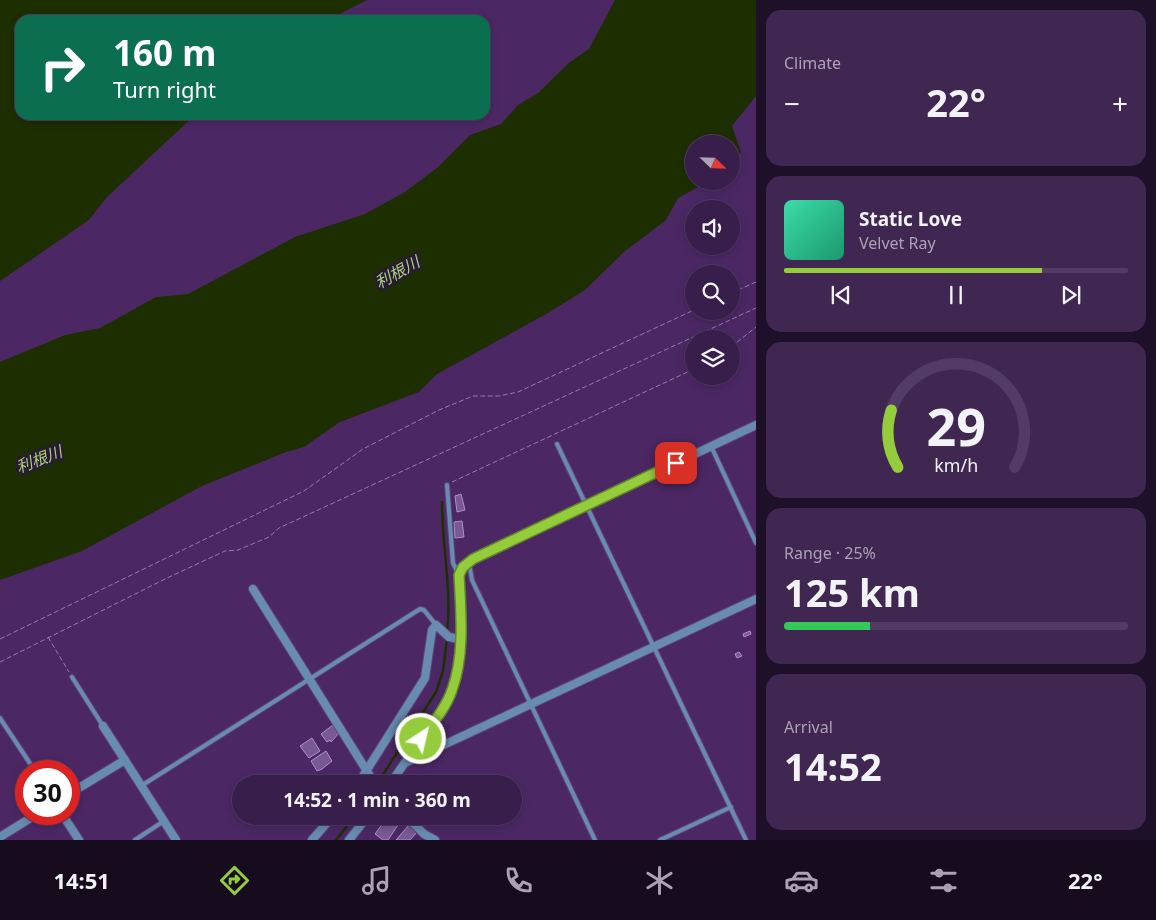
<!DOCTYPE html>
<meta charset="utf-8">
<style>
body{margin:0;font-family:"Noto Sans","Noto Sans JP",sans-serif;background:#3f2752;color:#f1f3f6;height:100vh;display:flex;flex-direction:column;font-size:19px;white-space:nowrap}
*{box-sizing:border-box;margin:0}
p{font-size:16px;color:#aba2b5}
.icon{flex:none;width:28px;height:28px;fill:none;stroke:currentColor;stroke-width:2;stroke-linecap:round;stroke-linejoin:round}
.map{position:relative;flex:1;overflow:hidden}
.details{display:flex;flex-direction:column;gap:10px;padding:10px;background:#1f1029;width:400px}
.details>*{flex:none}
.banner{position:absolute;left:15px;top:15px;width:475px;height:105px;border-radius:15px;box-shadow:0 2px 8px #0003,0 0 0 1px #523c63;background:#0b6e4f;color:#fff;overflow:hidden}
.needle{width:32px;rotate:113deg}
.tools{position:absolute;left:685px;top:135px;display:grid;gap:10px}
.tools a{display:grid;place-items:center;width:55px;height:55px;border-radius:50%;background:#381e4b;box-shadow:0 2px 8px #0003,0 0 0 1px #523c63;font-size:25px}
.speed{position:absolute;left:15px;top:760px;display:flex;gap:10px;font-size:25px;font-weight:700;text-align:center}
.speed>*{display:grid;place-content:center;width:65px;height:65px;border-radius:50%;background:#381e4b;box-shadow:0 2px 8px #0003,0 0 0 1px #523c63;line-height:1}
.speed .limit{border:8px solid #d22;background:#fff;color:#111}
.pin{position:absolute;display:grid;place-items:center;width:42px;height:42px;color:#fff;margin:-21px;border-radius:10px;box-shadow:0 2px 8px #0006}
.me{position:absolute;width:55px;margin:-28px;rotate:35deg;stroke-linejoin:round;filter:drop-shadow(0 0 4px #0008)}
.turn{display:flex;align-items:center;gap:18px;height:105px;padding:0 15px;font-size:22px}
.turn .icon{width:65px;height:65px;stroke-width:2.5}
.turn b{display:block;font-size:35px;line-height:42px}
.big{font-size:38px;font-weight:700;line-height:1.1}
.details .card{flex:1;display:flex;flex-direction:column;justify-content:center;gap:8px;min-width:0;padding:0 18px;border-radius:15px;background:#3f2752}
.details .dial{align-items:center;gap:0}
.dial svg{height:130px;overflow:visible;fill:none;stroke:#523c63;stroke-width:7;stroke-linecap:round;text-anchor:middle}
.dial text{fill:#f1f3f6;stroke:none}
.song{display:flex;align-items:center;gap:15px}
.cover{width:60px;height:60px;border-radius:8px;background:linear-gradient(135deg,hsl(160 70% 55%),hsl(160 70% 35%))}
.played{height:5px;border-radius:2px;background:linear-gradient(90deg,#94cc3c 75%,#523c63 75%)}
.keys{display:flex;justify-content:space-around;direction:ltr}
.heat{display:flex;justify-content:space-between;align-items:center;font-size:28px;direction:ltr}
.charge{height:8px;border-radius:4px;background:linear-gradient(90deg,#34c759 25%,#523c63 0)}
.trip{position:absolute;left:232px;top:775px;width:290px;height:50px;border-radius:25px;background:#381e4b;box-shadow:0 2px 8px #0003,0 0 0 1px #523c63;font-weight:700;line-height:50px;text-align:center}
.menu{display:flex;height:80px;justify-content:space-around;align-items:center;background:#160c1e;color:#aba2b5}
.menu .icon{width:35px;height:35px}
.menu .active{color:#94cc3c}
.menu b{font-size:22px;color:#f1f3f6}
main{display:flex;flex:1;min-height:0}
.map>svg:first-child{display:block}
.water{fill:#1d2f00}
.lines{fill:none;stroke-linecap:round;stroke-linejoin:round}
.stream{stroke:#1d2f00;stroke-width:2.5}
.building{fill:#785991;stroke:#b28dd2}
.service-casing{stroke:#63447a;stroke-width:6}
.minor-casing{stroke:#63447a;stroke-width:10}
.path{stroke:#957ea7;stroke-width:1;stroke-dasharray:5 2.5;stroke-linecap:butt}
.service{stroke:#678cb0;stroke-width:4}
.minor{stroke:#678cb0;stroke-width:8}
.route-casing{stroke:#608527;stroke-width:12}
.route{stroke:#94cc3c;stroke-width:9}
.labels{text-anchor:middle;stroke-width:5;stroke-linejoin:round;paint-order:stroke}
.water-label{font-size:16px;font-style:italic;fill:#abd27b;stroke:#291a35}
</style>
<main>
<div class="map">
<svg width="756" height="840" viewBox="0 0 756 840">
<rect width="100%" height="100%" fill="#4b2864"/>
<!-- water -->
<g class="water">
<polygon points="0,0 367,0 328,20 20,20 20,115 195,115 107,197 89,220 0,281"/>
<polygon points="615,0 756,0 756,96 732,126 741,152 731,165 731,144 694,144 694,181 709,181 678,198 666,220 624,252 585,290 548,313 437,374 419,392 340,422 304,447 286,452 202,486 82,551 0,580 0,362 65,335 100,328 156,297 188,294 295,237 365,214 405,192 438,167 470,135 501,124 518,105 538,93 570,62 589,49"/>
</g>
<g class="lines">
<!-- stream -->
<g class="stream">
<path d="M 442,502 C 442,546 452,590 447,633"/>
<polyline points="377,784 436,692 443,671 447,638"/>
<polyline points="336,840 355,816"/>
</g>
</g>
<!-- building -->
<g class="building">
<polygon points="461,494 465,510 457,512 455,496"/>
<polygon points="462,521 464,537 455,538 454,522"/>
<polygon points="750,631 751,634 744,637 743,634"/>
<polygon points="739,652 742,656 737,658 735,654"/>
<polygon points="333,725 339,733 331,742 330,740 327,742 321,734"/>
<polygon points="312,738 320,751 309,758 300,746"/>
<polygon points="326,751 332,761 322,769 317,771 311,761"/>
<polygon points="388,816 398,816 402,819 388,840 383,840 375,834"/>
<polygon points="431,816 440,816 435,821"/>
<polygon points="409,825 417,832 410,840 396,840"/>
</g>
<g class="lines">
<defs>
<g id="service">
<polyline points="557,444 746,840"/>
<polyline points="711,446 756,543"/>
<polyline points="447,485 453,563 458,573"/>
<polyline points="469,563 472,580 595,840"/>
<polyline points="72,677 103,726"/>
<polyline points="0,718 35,771"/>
<polyline points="141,786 420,609 424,610 436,625"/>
<polyline points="135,840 164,821"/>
<polyline points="660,840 731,807"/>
</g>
<g id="minor">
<polyline points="253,589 375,784"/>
<polyline points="103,726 176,840"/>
<polyline points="407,762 756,599"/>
<polyline points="358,784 425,678 432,630 436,625 449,637 459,639"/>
<path d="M 390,784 L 447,702 C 464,663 461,617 459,575 L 463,567 L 473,559 L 756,425"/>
<polyline points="69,794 125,760"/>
<polyline points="62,814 79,840"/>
<polyline points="406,816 424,834 435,840"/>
<polyline points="0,837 37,814"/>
<polyline points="312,840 333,816"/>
<polyline points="349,840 368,816"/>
</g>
</defs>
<!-- service casing -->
<use href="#service" class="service-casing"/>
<!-- minor casing -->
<use href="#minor" class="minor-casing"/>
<!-- path -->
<g class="path">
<polyline points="731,293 756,282"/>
<polyline points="731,347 756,327"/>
<polyline points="452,482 694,369"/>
<polyline points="48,637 69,672"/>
<polyline points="0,639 304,491 363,449 439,410 473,396 499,396 518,392 694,310"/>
<polyline points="0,662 167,578 225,551 238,550 269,537 279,528 756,308"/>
</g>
<!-- service -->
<use href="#service" class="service"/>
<!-- minor -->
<use href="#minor" class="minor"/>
</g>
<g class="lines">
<defs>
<path id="route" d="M 421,739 C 432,724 446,708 452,690 C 465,655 461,612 459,575 L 463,567 L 473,559 L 676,463"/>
</defs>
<!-- route casing -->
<use href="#route" class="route-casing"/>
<!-- route -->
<use href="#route" class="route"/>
</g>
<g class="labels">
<!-- water labels -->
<g class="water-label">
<text transform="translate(397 272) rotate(-29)" y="6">利根川</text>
<text transform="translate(39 459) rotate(-21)" y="6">利根川</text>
</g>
</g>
</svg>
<div class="tools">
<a><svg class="needle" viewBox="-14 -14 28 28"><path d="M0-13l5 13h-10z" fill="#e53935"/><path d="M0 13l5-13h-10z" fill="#aba2b5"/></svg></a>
<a><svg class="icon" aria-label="sound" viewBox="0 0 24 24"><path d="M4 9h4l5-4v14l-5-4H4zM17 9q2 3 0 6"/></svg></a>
<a><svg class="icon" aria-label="search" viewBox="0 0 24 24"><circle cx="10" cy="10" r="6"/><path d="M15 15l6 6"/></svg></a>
<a><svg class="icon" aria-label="layers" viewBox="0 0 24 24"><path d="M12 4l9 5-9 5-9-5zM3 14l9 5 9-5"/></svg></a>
</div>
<div class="speed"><div class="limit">30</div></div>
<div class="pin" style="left:676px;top:463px;background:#d93025"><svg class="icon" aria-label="arrive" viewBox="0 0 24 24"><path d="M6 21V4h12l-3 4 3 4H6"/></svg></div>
<svg class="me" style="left:421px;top:739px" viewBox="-20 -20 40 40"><circle r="17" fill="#94cc3c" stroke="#fff" stroke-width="3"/><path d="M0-11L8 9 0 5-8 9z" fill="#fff"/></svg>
<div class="trip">14:52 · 1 min · 360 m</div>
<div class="banner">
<div class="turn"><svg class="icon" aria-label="right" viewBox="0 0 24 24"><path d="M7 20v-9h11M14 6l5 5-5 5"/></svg><div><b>160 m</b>Turn right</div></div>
</div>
</div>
<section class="details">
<div class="card"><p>Climate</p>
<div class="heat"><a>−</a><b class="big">22°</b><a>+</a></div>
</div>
<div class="card">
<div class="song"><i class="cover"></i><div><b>Static Love</b><p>Velvet Ray</p></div></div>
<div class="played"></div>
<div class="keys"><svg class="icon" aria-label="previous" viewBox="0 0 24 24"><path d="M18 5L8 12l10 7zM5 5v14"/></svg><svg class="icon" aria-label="pause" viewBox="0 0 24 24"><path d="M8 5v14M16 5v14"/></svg><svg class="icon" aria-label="next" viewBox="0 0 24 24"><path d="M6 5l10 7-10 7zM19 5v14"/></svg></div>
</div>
<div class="card dial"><svg viewBox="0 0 100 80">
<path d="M14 69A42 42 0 1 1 86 69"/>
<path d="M14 69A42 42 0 0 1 10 34" stroke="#94cc3c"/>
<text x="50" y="56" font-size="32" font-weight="700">29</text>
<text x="50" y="72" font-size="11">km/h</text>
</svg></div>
<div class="card"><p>Range · 25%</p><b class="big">125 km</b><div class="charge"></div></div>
<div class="card"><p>Arrival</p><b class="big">14:52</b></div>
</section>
</main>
<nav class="menu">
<b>14:51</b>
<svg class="icon active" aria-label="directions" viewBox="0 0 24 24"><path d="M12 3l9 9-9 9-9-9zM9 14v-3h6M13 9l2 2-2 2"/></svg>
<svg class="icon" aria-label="music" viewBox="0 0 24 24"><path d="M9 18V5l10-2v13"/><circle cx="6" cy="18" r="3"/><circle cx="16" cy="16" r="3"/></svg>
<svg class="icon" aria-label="phone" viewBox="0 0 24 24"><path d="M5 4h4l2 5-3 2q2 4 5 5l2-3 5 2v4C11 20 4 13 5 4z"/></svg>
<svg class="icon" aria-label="climate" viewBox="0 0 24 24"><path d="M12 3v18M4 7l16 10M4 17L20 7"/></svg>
<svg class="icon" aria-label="car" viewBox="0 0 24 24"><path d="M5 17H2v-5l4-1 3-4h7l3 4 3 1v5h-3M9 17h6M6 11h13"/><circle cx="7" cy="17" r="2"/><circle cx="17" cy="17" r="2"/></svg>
<svg class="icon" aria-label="filters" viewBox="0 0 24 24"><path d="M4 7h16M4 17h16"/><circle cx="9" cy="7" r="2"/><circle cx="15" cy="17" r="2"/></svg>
<b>22°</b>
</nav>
